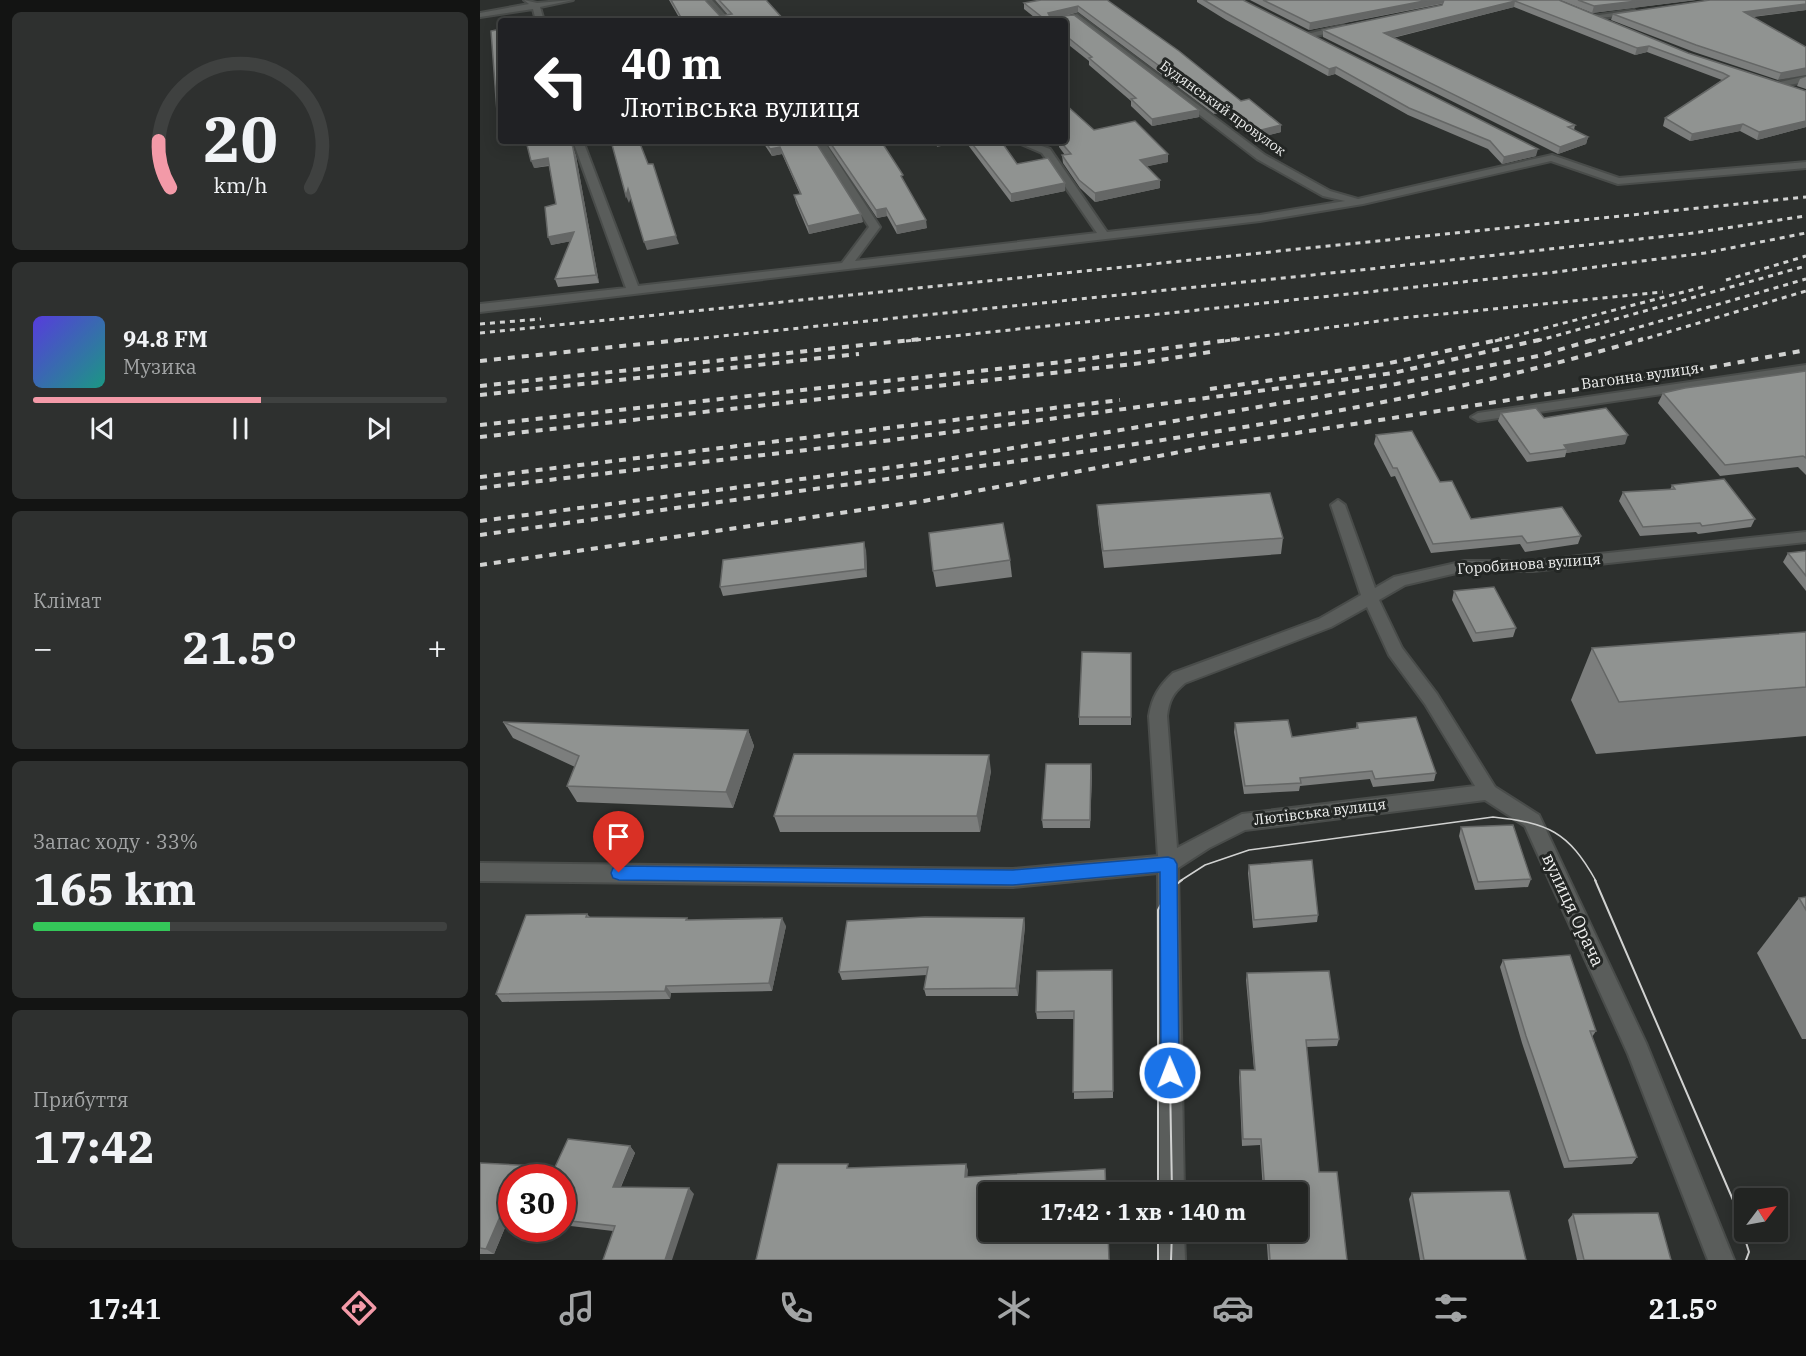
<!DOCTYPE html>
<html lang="uk">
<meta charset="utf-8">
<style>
body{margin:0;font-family:"IBM Plex Serif",serif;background:#2e302f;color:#f1f3f6;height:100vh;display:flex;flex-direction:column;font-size:22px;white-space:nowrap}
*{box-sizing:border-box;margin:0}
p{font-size:20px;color:#a2a4a5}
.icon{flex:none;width:33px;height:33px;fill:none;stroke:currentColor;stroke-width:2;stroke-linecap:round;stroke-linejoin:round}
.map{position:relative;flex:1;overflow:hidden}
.side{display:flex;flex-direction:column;gap:12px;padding:12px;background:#131413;width:480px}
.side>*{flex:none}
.guide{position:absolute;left:18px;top:18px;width:570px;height:126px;border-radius:6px;box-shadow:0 3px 15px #0003,0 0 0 2px #3f4140;background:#202124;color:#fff;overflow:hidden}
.needle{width:39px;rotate:58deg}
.tools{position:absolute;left:1254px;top:1188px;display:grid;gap:12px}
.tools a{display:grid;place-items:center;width:54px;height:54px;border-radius:6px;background:#222422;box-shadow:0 3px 15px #0003,0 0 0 2px #3f4140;font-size:30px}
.speed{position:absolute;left:18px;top:1164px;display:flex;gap:12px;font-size:30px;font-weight:700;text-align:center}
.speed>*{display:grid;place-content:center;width:78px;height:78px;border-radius:50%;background:#222422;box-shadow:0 3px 15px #0003,0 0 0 2px #3f4140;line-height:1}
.speed .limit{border:9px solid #d22;background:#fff;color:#111}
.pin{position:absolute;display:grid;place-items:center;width:51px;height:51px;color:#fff;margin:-62px -26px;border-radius:50% 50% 50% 0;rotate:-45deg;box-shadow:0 0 6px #0007}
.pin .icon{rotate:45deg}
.me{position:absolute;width:66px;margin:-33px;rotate:359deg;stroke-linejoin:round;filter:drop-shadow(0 0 4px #0008)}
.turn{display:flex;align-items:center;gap:21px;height:126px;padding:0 24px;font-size:27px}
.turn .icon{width:78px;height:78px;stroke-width:2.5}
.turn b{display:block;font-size:42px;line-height:51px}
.big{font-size:45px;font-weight:700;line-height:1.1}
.side .card{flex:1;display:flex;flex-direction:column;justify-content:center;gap:9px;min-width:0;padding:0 21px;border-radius:9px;background:#2e302f}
.side .dial{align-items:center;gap:0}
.dial svg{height:156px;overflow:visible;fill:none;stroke:#3f4140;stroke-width:7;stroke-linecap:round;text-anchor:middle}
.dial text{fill:#f1f3f6;stroke:none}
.song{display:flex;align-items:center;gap:18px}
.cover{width:72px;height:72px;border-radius:9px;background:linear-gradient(135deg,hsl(250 70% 55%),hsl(170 70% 35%))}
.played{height:6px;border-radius:3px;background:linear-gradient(90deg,#f39aa8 55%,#3f4140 55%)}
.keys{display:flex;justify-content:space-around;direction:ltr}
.heat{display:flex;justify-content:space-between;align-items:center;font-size:33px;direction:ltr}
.charge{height:9px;border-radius:4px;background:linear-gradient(90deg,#34c759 33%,#3f4140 0)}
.trip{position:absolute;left:498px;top:1182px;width:330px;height:60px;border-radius:6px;background:#222422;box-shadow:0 3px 15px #0003,0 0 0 2px #3f4140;font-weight:700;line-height:60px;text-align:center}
.tabs{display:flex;height:96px;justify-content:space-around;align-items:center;background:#0e0e0e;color:#a2a4a5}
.tabs .icon{width:42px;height:42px}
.tabs .selected{color:#f39aa8}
.tabs b{font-size:27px;color:#f1f3f6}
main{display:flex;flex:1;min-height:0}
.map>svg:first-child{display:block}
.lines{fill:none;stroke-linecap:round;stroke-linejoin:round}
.minor-casing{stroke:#494c4a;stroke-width:4}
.minor{fill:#5a5d5b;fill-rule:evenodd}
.tram-far1{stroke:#d1d2d1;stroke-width:1.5}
.tram{stroke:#d1d2d1;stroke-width:2}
.rail-far1{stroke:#d1d2d1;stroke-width:3;stroke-dasharray:5 5;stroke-linecap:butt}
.rail{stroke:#d1d2d1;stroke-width:4;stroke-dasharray:7 7;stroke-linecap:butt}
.wall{fill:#7c7e7d}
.shaded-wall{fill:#656766}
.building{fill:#909391;stroke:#656766;stroke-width:1.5}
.route{fill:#1a73e8;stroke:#114b97;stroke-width:1.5}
.labels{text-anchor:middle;stroke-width:6;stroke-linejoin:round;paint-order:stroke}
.far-street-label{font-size:14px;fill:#eeefee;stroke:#232624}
.street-label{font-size:15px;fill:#eeefee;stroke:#232624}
.near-street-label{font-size:18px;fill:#eeefee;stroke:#232624}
</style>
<main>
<section class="side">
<div class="card dial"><svg viewBox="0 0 100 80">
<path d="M14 69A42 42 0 1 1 86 69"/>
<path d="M14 69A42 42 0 0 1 8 45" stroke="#f39aa8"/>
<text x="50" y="56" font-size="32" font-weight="700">20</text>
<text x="50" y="72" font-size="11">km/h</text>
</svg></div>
<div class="card">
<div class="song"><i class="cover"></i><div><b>94.8 FM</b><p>Музика</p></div></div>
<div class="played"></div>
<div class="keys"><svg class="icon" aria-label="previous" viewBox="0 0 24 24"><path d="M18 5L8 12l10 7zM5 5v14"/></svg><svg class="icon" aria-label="pause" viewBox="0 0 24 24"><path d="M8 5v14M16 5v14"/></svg><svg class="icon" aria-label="next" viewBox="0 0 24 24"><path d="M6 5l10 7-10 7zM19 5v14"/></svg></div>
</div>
<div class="card"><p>Клімат</p>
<div class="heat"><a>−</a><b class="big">21.5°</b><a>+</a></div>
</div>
<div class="card"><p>Запас ходу · 33%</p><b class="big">165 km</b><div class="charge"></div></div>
<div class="card"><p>Прибуття</p><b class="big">17:42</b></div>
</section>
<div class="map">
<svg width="1326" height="1260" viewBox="0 0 1326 1260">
<rect width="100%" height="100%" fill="#2d302e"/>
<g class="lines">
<defs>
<g id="minor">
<polygon points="44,0 57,3 93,0 60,7 64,21 56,21 53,9 0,17 0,13 49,4"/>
<polygon points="224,0 232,0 251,21 243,21"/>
<polygon points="1154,10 1157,14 1110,19 1106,17"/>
<polygon points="597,14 785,155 850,191 878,199 1072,155 1139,178 1326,162 1326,168 1138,184 1071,161 883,204 780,221 0,312 0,304 146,288 93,141 103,141 158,286 362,263 389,227 334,141 344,141 400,227 375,261 617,233 562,153 534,141 548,141 570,149 627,232 780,215 865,201 843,196 777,159 595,19 570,21"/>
<polygon points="864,25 867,29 827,38 823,35"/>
<polygon points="1326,76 1326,82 1296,87 1291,84"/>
<polygon points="1326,365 1326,373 998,421 991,417 998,413"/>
<path d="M 858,500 L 865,505 L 895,588 L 914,577 L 985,561 L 1053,561 L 1326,532 L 1326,542 L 1053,571 L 985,571 L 925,585 L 899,600 L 922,648 L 957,694 L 1015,787 L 1059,815 L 1166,1043 L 1254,1260 L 1228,1260 L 1148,1054 L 1045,826 L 1005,800 L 765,830 L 729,848 L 698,868 L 704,1192 L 680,1192 L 678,873 L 533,887 L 0,881 L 0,863 L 533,869 L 678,856 L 669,716 C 672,697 679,686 693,673 L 839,619 L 881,595 L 851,505 ZM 887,607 L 909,655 L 945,704 L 995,786 L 762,814 L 697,848 L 687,716 C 689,700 693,693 705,683 L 851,627 Z"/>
<polygon points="680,1232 704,1232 705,1260 679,1260"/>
</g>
</defs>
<!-- minor casing -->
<use href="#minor" class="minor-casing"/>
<!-- minor -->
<use href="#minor" class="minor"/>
<!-- tram-far1 -->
<path class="tram-far1" d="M 700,881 L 725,865 L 769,850 L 1013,817 C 1068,823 1088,831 1116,881"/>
<!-- tram -->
<g class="tram">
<polyline points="1115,880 1253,1200 1269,1252 1266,1260"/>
<polyline points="684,995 689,1025 692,1192"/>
<polyline points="678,1192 678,910 688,891 702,880"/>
<polyline points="678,1232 678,1260"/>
<polyline points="691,1260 692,1232"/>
</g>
<!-- rail-far1 -->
<g class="rail-far1">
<polyline points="1246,280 1326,256"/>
<polyline points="0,324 61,319"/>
<polyline points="0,333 1326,197"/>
<polyline points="194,341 890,269 1214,233 1326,216"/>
<polyline points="426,341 1076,272 1225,253 1326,233"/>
<polyline points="745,341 922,318 1183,292"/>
<polyline points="1015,341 1223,287"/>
<polyline points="1057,341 1326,266"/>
<polyline points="1111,341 1326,279"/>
<polyline points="1158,341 1326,291"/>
</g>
<!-- rail -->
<g class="rail">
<polyline points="0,361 209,339"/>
<polyline points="0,386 440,339"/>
<polyline points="730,389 905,364 1022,339"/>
<polyline points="0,395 379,354"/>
<polyline points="0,425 582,362 757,339"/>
<polyline points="0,437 662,363 730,352"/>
<polyline points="0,477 640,400"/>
<polyline points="0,488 412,440 913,373 1063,339"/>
<polyline points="0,521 437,464 916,384 1058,356 1116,339"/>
<path d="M 0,535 C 174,511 349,487 523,463 C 738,433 954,401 1163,339"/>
<polyline points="0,565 444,501 726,447 1190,375 1326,350"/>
</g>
</g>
<!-- wall -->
<g class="wall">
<polygon points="189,0 225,0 240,16 248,15 235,0 286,0 305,21 201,21"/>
<polygon points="627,0 761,101 801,125 801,132 772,139 742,113 734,114 598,12 585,16 719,110 719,117 672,126 651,106 651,101 609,65 609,61 585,42 585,21 559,21 544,9 544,3"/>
<polygon points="717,0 763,0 1056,156 1022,164 1008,149 928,115 855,74 848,76 746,20 717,2"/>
<polygon points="770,0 1079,0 1208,53 1326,91 1326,127 1277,140 1260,131 1210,141 1183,126 1185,118 1242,80 1167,52 1155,55 1034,7 913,38 1095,125 1094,130 1108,137 1106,144 1078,154 843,37 843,30 962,5 962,4 829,30"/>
<polygon points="1080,0 1216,0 1112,13"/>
<polygon points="1326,0 1326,10 1273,17 1326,47 1298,80 1214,52 1131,20 1133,14"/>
<polygon points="1326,77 1326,89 1317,86 1320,79"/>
<polygon points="614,130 688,154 688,162 667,166 680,180 680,188 615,202 600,188 583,163 582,155 585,155 579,147 579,142 578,141 585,141"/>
<polygon points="91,141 96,156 119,283 78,287 75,279 91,241 71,245 76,204 69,166 54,168"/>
<polygon points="282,141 335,141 383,222 329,234 316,203 314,195 320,194 302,154 292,156"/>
<polygon points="345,141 401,141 424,182 447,228 417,234 407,216 397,218"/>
<polygon points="485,141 521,141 537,164 585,191 531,202"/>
<polygon points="1326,371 1326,475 1318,467 1240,476 1178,403 1183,393"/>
<polygon points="1021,413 1064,418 1145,444 1086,453 1085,457 1047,462 1018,421"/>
<polygon points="896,435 960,482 991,519 1101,536 1098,544 1045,552 1040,544 951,553 915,476 911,477 894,444"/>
<polygon points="1192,485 1275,519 1271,527 1218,534 1216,532 1160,536 1139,501 1143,492 1190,490"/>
<polygon points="617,505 803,538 801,554 624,568 618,521"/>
<polygon points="386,550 387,577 243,596 240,587"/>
<polygon points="1326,551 1326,591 1303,562 1308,553"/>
<polygon points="530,560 532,577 456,587 453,571"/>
<polygon points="974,591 1036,628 1033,637 993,642 972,600"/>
<polygon points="1326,632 1326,736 1116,754 1091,700 1112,648"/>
<polygon points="651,653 651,725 599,725 599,717"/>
<polygon points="23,722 268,730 274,746 253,808 97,802 87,786 95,767 33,738"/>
<polygon points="755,723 812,737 876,728 877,723 956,773 954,781 893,787 890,779 820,786 819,791 764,794 754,732"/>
<polygon points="511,771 500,832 300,832 294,816"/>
<polygon points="612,772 610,828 563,828 562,820"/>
<polygon points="981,827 1051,879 1048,887 995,890 979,836"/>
<polygon points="769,865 838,915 837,922 773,928 768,873"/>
<polygon points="1326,897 1326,1039 1322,1039 1277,953 1319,898"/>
<polygon points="107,914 110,917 207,918 208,920 306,926 292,991 191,993 190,999 22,1002 16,994"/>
<polygon points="544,918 545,926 538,996 446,996 444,989 447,975 362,980 359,972"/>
<polygon points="1023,960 1116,1031 1112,1037 1157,1157 1152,1164 1084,1168 1042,1043 1020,967"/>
<polygon points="632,970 633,1098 594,1099 594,1019 557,1019 556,1012"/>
<polygon points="767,973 859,1039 857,1046 826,1047 839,1172 867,1260 788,1260 786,1232 818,1232 818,1192 783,1192 780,1145 762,1146 759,1077 760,1070 774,1070 766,980"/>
<polygon points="150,1146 155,1153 141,1187 214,1194 133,1231 82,1225 82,1178 32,1178 32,1219 29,1218 14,1254 0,1254 0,1163 75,1167"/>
<polygon points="932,1193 1046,1260 940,1260 929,1199"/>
<polygon points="1093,1214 1191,1260 1097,1260 1088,1220"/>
</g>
<!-- shaded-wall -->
<g class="shaded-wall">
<polygon points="949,0 965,0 964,3 829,30 830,23"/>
<polygon points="1165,0 1216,0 1112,13 1114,6"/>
<polygon points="1035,1 1034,7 903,40 904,33"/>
<polygon points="1326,4 1326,10 1261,18 1264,12"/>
<polygon points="598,6 598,12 568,20 568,13"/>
<polygon points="1169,46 1167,52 1155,55 1157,48"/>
<polygon points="856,67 855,74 848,76 849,69"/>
<polygon points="1326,68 1326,75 1298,80 1301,73"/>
<polygon points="742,106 742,113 734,114 735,107"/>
<polygon points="719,110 719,117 672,126 672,119"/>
<polygon points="1326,121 1326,127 1277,140 1279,132"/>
<polygon points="1263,124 1260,131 1210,141 1212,134"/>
<polygon points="801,125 801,132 772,139 773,132"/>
<polygon points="1108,137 1106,144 1078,154 1080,147"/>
<polygon points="456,141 482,141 457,147"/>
<polygon points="300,147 302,154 292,156 290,149"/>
<polygon points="93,148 96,156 119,283 116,275"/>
<polygon points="1058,149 1056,156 1022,164 1024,157"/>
<polygon points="688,154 688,162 660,168 660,160"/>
<polygon points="68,158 70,165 54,168 51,161"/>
<polygon points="680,180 680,188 615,202 615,193"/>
<polygon points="585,183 585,191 531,202 531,194"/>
<polygon points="148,189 151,197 149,203 146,196"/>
<polygon points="406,208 407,216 397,218 396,210"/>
<polygon points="381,214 383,222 329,234 328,226"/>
<polygon points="446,220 447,228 417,234 416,226"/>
<polygon points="94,232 97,240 71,245 68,237"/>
<polygon points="196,236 199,244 167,250 164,242"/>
<polygon points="1148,435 1145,444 1086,453 1087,449 1084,445"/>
<polygon points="384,542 386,550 387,577 385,569"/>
<polygon points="268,730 274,746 253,808 246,792"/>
<polygon points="509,755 511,771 500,832 497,816"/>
<polygon points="611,764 612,772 610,828 610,820"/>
<polygon points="302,918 306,926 292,991 289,983"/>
<polygon points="544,918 545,926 538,996 536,988"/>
<polygon points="186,986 191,993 190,999 185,991"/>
<polygon points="150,1146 155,1153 138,1193 133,1187"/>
<polygon points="486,1164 488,1170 487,1183 485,1177"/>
<polygon points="209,1188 214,1194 192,1260 185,1260"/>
<polygon points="22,1212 29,1218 14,1254 6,1249"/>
</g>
<!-- building -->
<g class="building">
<polygon points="191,0 225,0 240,16 252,14 239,0 286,0 305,21 203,21"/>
<polygon points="561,0 627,0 699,51 761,101 769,99 801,125 773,132 742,106 735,107 598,6 568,13 570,17 594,15 719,110 672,119 651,99 656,98 609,58 612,57 585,35 585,21 567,21 544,3"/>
<polygon points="724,0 763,0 1058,149 1024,157 1010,141 929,108 856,67 849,69 746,13"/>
<polygon points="783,0 949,0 830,23"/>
<polygon points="964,0 1079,0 1208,53 1326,91 1326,121 1279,132 1263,124 1212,134 1185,118 1249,76 1243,73 1169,46 1157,48 1035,1 904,33 1095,125 1088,127 1108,137 1080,147 843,30 962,5"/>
<polygon points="1098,0 1165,0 1114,6"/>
<polygon points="1230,0 1326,0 1326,4 1264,12 1326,47 1326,68 1301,73 1216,45 1133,14"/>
<polygon points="21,29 21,124 18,125 11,31"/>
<polygon points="585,104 614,130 655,121 688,154 660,160 680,180 615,193 599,180 582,155 591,154 580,141 585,141"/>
<polygon points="46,141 91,141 93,148 116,275 75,279 94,232 68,237 65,207 76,204 68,158 51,161"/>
<polygon points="131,141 159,141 168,164 173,164 196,236 164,242 148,189 146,196"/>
<polygon points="285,141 335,141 381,214 328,226 314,195 321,194 300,147 290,149"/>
<polygon points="349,141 401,141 423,175 421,176 446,220 416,226 406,208 396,210"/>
<polygon points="490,141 521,141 537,164 568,158 585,183 531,194"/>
<polygon points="1326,371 1326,458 1323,456 1245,465 1183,393 1205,388"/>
<polygon points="1056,408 1064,418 1126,408 1148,435 1084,445 1087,449 1050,454 1021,413"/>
<polygon points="932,431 960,482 972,481 991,519 1082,507 1101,536 1047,543 1042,536 953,544 917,468 913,468 896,435"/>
<polygon points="1244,479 1275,519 1222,526 1220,523 1163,527 1143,492 1195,489 1192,485"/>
<polygon points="790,493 803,538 623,551 617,505"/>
<polygon points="523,523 530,560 453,571 449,533"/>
<polygon points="384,542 385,569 240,587 243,560"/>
<polygon points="1326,551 1326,576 1308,553"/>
<polygon points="1014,587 1036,628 996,633 974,591"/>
<polygon points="1326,632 1326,687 1139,702 1112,648"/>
<polygon points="602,652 651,653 651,717 599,717"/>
<polygon points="936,717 956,773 895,779 892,771 820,778 821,783 765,786 755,723 808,720 812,737 878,728 877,723"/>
<polygon points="23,722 268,730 246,792 87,786 99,756"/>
<polygon points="314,754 509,755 497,816 294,816"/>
<polygon points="566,764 611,764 610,820 562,820"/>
<polygon points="1033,825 1051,879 998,882 981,827"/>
<polygon points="832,860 838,915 774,920 769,865"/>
<polygon points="1326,897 1326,910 1319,898"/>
<polygon points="107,914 106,917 207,918 206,920 302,918 289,983 186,986 185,991 16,994 46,915"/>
<polygon points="445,917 544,918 536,988 444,989 448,967 359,972 367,921"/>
<polygon points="1090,955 1116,1031 1110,1031 1157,1157 1089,1161 1046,1036 1023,960"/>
<polygon points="632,970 633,1091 593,1092 594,1011 556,1012 557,971"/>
<polygon points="849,971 859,1039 826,1040 839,1172 857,1172 867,1260 790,1260 788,1232 818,1232 818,1192 785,1192 781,1139 763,1139 760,1070 775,1070 767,973"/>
<polygon points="88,1139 150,1146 133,1187 209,1188 185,1260 123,1260 135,1226 82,1220 82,1178 32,1178 32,1213 22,1212 6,1249 0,1248 0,1163 75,1167"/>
<polygon points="298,1164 368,1164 367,1168 486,1164 485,1177 625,1169 626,1192 508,1192 508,1232 628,1232 629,1260 276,1260"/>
<polygon points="1029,1191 1046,1260 944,1260 932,1193"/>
<polygon points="1178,1213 1191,1260 1104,1260 1093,1214"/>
</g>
<!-- route -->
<polygon class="route" points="688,857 694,859 697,864 699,1073 697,1080 690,1082 683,1080 681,1073 680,872 533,885 139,880 133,878 131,873 133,868 139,866 533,870"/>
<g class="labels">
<!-- far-street labels -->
<g class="far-street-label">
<text transform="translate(743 108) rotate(36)" y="5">Будянський провулок</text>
</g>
<!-- street labels -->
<g class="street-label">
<text transform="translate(1160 376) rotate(-8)" y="5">Вагонна вулиця</text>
<text transform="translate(1049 564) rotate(-4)" y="5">Горобинова вулиця</text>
<text transform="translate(840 812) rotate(-7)" y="5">Лютівська вулиця</text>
</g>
<!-- near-street labels -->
<g class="near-street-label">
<text transform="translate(1093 910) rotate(65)" y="6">вулиця Орача</text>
</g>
</g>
</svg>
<div class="tools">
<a><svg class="needle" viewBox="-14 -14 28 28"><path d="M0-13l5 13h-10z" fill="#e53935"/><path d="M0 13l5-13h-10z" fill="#a2a4a5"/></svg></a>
</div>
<div class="speed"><div class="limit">30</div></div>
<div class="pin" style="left:139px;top:873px;background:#d93025"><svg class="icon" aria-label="arrive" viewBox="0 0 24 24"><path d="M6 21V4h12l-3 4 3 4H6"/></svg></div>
<svg class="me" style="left:690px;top:1073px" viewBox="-20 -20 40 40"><circle r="17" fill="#1a73e8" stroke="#fff" stroke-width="3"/><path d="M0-11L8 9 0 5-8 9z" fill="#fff"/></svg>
<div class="trip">17:42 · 1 хв · 140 m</div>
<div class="guide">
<div class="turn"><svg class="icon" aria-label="left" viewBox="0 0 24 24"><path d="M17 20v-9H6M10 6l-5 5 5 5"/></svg><div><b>40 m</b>Лютівська вулиця</div></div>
</div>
</div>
</main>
<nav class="tabs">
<b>17:41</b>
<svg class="icon selected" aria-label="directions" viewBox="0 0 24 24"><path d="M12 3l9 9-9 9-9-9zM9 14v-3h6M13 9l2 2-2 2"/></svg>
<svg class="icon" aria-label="music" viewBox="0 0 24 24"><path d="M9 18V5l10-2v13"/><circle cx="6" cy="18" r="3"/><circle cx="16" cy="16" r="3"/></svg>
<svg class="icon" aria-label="phone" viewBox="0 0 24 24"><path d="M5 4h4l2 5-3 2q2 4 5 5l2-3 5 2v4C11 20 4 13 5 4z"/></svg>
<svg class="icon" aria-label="climate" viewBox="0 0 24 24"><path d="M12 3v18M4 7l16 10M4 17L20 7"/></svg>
<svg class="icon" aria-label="car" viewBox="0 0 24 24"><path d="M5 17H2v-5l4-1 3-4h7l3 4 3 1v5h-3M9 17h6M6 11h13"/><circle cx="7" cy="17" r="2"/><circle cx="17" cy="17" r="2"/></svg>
<svg class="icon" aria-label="filters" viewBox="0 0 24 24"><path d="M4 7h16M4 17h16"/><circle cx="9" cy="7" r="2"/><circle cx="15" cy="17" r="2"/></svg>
<b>21.5°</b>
</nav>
